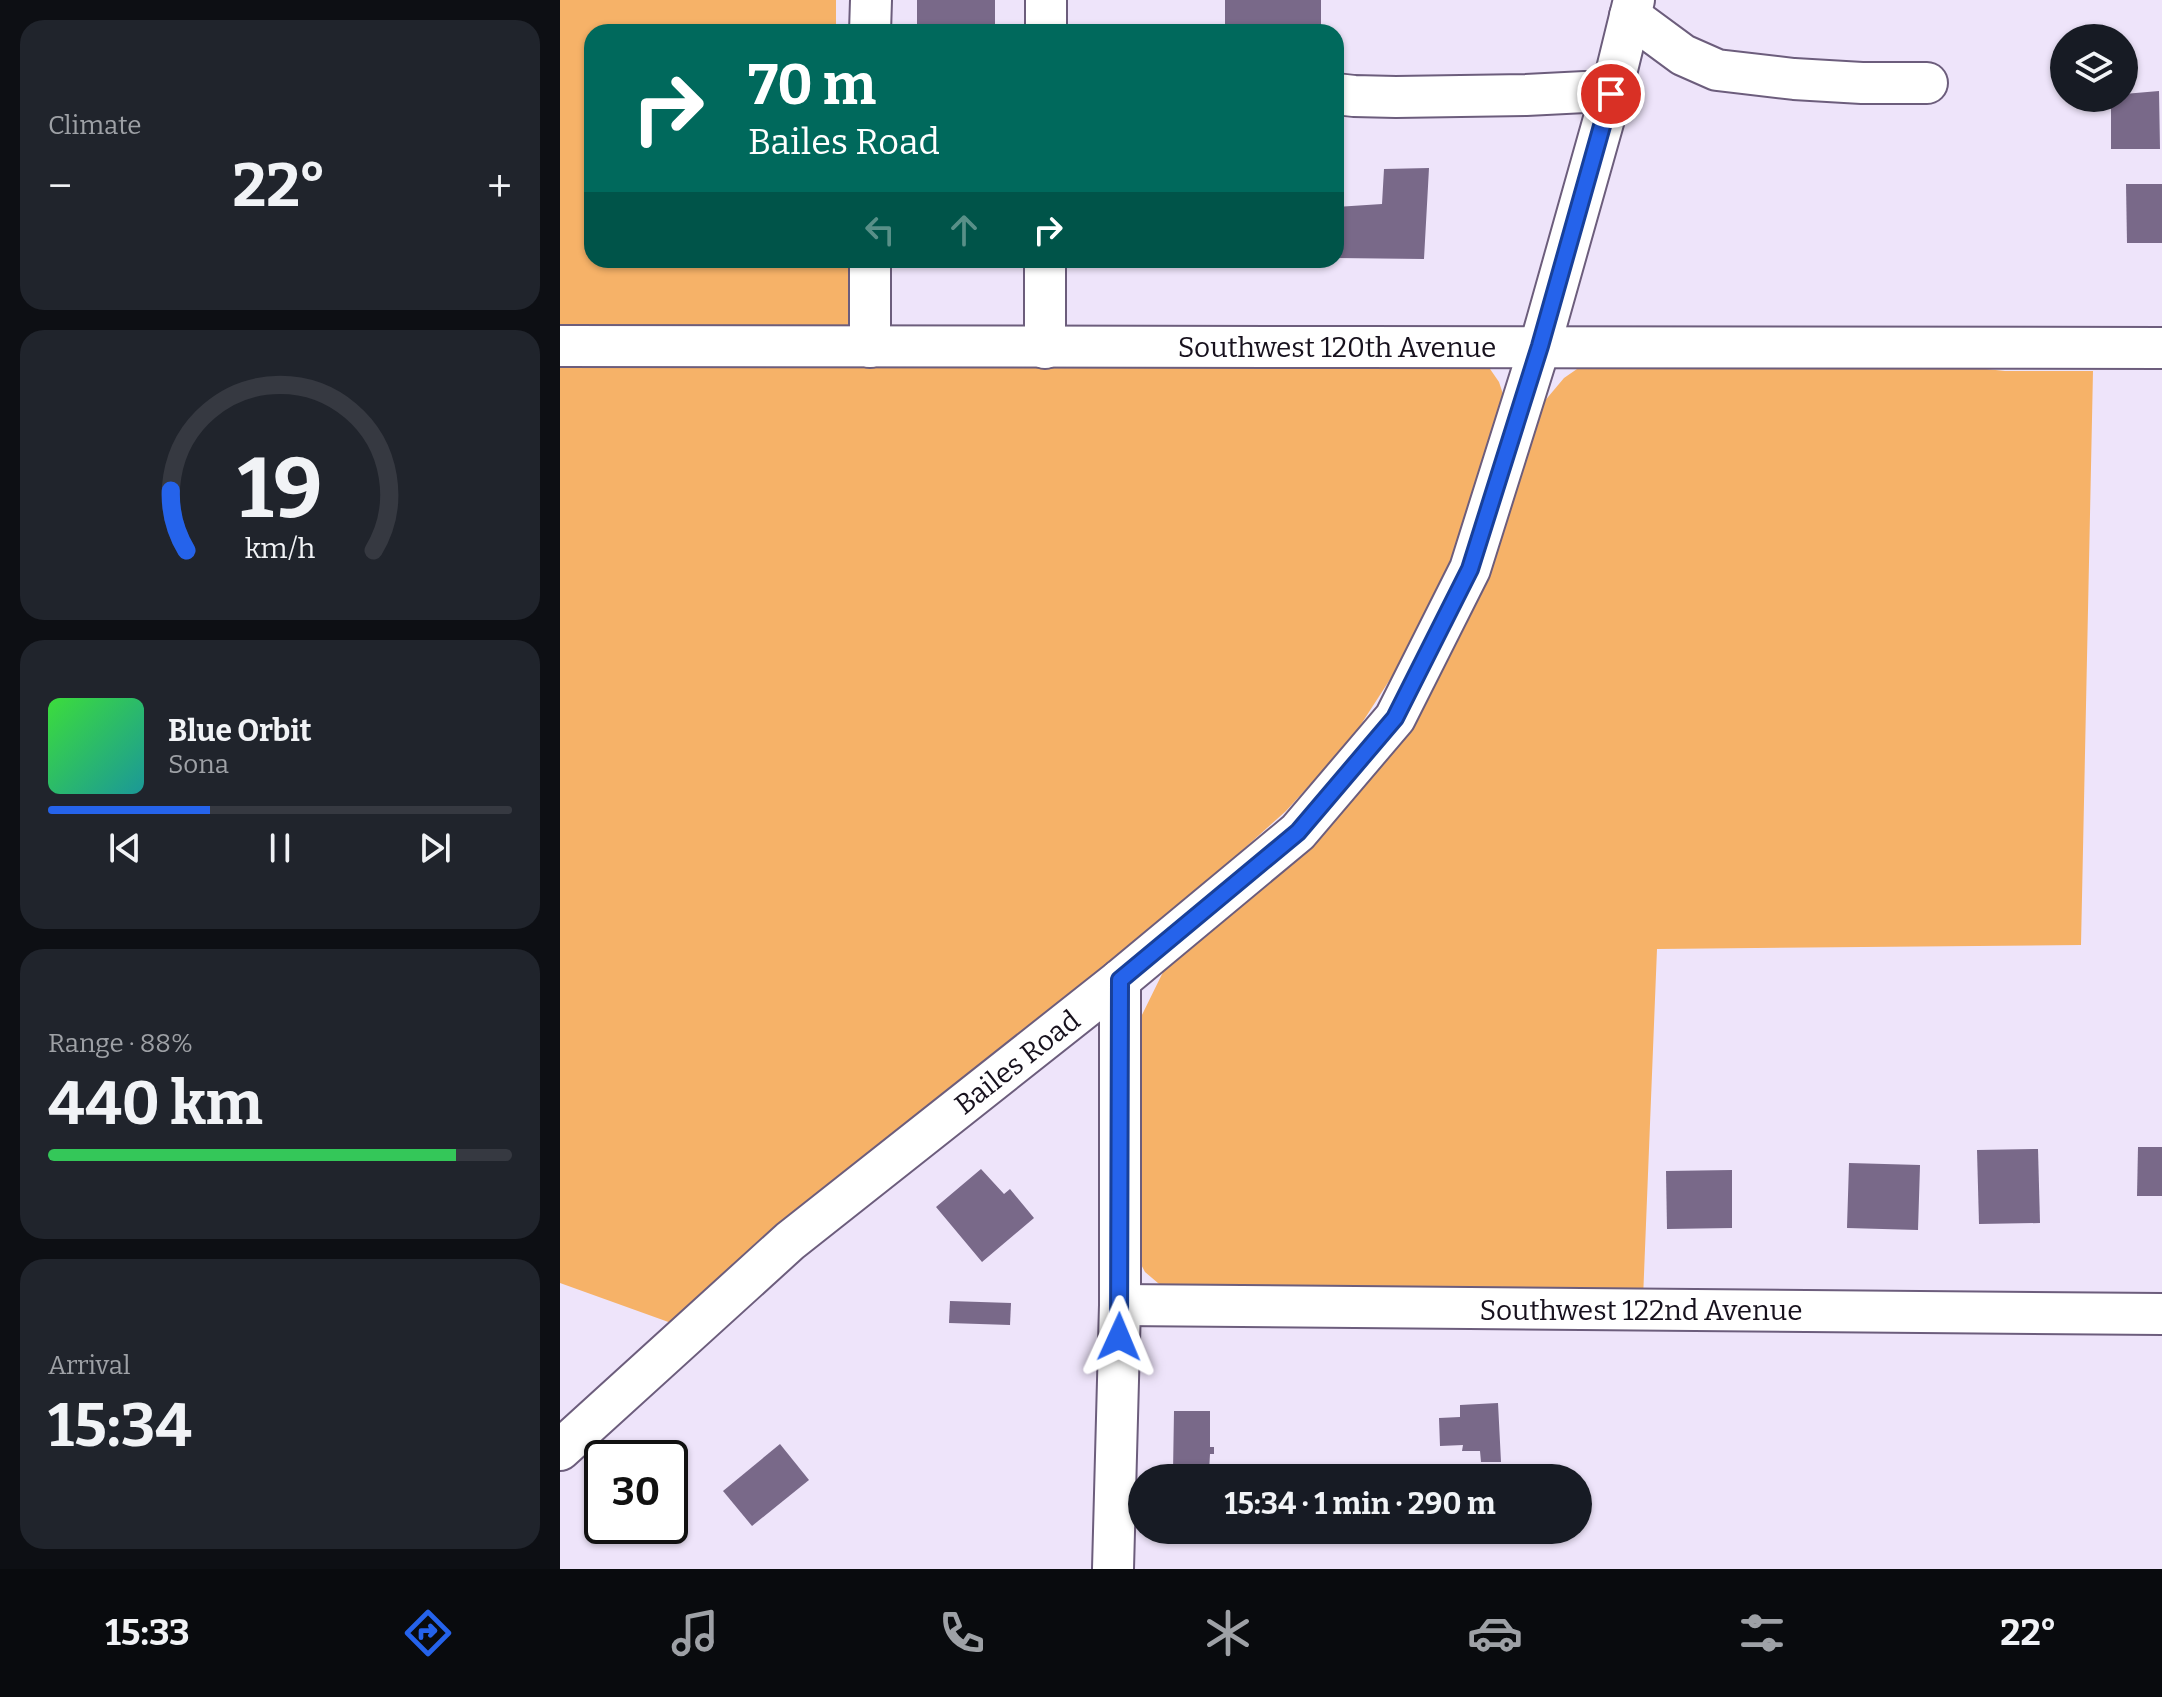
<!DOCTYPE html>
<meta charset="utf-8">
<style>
body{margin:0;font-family:Bitter,serif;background:#20242c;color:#f1f3f6;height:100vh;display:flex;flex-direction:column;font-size:30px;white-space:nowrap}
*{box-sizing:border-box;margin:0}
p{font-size:26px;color:#9ea1a6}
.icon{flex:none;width:44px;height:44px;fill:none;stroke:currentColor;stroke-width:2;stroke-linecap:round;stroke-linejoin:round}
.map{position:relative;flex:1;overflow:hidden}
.panel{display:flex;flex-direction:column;gap:20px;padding:20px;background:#0d0f14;width:560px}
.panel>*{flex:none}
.top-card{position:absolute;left:24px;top:24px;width:760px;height:244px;border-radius:24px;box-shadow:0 2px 6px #0004;background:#00695c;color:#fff;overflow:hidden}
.controls{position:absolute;left:1490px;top:24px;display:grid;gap:16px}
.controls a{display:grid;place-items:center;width:88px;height:88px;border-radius:50%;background:#171b24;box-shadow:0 2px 6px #0004;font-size:40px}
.speed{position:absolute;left:24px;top:1440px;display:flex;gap:16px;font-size:40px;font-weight:700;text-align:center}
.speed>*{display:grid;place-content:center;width:104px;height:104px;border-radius:50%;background:#171b24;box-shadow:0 2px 6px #0004;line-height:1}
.speed .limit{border:4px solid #111;border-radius:12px;background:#fff;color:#111}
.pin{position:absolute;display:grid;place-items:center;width:68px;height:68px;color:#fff;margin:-34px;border:4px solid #fff;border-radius:50%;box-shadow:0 2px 8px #0007}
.me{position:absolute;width:88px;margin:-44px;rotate:1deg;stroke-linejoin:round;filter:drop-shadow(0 0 6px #0008)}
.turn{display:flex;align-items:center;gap:28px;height:168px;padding:0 32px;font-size:36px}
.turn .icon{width:104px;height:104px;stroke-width:2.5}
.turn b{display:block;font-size:56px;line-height:68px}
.lanes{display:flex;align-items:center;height:76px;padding:0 32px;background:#0003;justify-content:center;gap:40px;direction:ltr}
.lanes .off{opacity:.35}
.big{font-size:60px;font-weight:700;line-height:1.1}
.panel .card{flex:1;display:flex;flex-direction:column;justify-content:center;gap:12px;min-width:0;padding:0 28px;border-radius:24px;background:#20242c}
.panel .dial{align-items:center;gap:0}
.dial svg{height:208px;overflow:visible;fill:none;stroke:#363941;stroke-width:7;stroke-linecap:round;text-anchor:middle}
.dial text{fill:#f1f3f6;stroke:none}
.song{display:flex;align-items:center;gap:24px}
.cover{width:96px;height:96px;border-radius:12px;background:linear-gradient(135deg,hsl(120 70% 55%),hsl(180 70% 35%))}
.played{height:8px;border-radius:4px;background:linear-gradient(90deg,#2563eb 35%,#363941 35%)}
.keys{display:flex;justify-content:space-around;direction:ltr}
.heat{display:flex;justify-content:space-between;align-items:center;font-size:44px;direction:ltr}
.charge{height:12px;border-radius:6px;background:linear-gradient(90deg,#34c759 88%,#363941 0)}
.trip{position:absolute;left:568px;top:1464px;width:464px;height:80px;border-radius:40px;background:#171b24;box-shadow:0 2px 6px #0004;font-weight:700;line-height:80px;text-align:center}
.dock{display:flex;height:128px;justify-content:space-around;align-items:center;background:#090b0e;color:#9ea1a6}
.dock .icon{width:56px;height:56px}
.dock .active{color:#2563eb}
.dock b{font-size:36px;color:#f1f3f6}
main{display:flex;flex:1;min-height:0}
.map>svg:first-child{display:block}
.green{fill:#f6b268}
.building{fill:#796989}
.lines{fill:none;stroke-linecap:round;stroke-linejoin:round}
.minor-casing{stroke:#6c5d7c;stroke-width:44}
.minor{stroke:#fff;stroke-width:40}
.route-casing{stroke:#184099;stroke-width:20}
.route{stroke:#2563eb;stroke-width:14}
.labels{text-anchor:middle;stroke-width:6;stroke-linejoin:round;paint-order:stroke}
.street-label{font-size:28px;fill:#17111d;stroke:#fff}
</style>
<main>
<section class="panel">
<div class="card"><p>Climate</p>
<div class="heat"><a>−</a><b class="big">22°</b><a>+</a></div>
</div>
<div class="card dial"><svg viewBox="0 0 100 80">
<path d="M14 69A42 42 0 1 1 86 69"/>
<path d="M14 69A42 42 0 0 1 8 46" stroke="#2563eb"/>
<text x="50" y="56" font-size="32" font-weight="700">19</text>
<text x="50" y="72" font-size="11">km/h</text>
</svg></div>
<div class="card">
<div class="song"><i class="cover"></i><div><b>Blue Orbit</b><p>Sona</p></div></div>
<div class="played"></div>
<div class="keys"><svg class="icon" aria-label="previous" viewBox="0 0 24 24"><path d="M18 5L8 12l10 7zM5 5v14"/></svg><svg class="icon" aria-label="pause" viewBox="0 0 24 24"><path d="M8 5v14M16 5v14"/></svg><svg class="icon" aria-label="next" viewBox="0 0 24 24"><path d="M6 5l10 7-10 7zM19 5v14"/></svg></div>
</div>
<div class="card"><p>Range · 88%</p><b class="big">440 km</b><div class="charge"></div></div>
<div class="card"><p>Arrival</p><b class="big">15:34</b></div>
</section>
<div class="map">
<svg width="1602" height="1569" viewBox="0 0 1602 1569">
<rect width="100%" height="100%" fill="#eee4fa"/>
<!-- green -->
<g class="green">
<polygon points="0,0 276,0 276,32 32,32 32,260 304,260 303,358 928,366 939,382 945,400 915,511 858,636 798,729 775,757 726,811 549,970 114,1324 0,1283"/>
<polygon points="1031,364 1379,364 1445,371 1533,371 1521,945 1097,949 1083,1299 605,1289 585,1272 576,1255 579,1021 606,966 714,868 933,553 961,478 983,403 1004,378 1017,369"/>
</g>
<!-- building -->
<g class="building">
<rect x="357" y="0" width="78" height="32"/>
<polygon points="665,0 761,0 761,25 699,27 699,32 665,32"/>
<polygon points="1599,91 1600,149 1551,149 1551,98 1564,98 1564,94"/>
<polygon points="869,168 864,259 776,258 776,207 822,204 824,169"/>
<polygon points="1566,184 1602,184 1602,243 1567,243"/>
<polygon points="1578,1147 1602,1147 1602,1196 1577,1196"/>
<polygon points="1478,1149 1480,1223 1419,1224 1417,1150"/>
<polygon points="1289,1163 1360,1165 1358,1230 1287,1228"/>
<polygon points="421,1169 444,1194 450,1189 474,1218 422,1262 376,1207"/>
<polygon points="1172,1170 1172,1228 1107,1229 1106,1171"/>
<polygon points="390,1301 451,1303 450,1325 389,1323"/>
<polygon points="938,1403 941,1462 921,1462 920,1451 902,1451 903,1445 880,1446 879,1418 900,1417 900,1405"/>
<polygon points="614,1411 650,1411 650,1447 654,1447 654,1454 650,1454 649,1472 613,1472"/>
<polygon points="220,1444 249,1480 192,1526 163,1491"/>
</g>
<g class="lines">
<defs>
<g id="minor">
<polyline points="1070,16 1123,55 1157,70 1234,79 1302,83 1367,83"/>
<polyline points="310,32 311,0"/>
<polyline points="486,32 486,0"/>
<polyline points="776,94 794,96 836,97 966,95 1025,92 1051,94"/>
<path d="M 0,346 C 534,348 1068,346 1602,348"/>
<polyline points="310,347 310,260"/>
<polyline points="485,348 485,260"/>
<polyline points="560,1305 1602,1314"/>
<polyline points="0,1450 230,1241 560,980 738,832 835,718 910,569 980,346 1051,94 1074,0"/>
<polyline points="553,1569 560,1305 560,980"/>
</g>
</defs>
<!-- minor casing -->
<use href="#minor" class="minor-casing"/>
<!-- minor -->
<use href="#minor" class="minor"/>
</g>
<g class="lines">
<defs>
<polyline id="route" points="559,1337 560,980 738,832 835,718 910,569 980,346 1051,94"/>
</defs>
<!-- route casing -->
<use href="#route" class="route-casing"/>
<!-- route -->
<use href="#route" class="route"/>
</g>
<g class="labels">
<!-- street labels -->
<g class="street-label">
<text x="777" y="357">Southwest 120th Avenue</text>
<text transform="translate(457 1062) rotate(-38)" y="10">Bailes Road</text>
<text x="1081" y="1320">Southwest 122nd Avenue</text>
</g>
</g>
</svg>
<div class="controls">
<a><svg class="icon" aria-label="layers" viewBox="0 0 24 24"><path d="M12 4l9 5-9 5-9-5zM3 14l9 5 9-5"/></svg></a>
</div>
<div class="speed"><div class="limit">30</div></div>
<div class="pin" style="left:1051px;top:94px;background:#d93025"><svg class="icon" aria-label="arrive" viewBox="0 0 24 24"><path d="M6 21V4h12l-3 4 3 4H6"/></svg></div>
<svg class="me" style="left:559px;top:1337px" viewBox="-20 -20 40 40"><path d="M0-17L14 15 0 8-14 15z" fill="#2563eb" stroke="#fff" stroke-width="4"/></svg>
<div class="trip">15:34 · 1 min · 290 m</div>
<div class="top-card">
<div class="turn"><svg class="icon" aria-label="right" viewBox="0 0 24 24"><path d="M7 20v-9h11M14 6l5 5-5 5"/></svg><div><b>70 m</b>Bailes Road</div></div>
<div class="lanes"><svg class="icon off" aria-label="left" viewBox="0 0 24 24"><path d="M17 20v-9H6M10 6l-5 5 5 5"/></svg><svg class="icon off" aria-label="ahead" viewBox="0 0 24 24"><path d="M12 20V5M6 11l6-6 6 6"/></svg><svg class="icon" aria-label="right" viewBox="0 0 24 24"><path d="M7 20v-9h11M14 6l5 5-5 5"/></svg></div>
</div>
</div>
</main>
<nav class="dock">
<b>15:33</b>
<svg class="icon active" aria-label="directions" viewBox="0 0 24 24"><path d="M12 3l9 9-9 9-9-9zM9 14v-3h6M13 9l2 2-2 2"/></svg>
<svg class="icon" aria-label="music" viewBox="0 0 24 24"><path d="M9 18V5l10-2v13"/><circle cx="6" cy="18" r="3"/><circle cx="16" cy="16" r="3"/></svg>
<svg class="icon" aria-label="phone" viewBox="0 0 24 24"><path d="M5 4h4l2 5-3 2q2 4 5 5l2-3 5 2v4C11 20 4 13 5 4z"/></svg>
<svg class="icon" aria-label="climate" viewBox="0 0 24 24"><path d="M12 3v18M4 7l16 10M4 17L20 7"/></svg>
<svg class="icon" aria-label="car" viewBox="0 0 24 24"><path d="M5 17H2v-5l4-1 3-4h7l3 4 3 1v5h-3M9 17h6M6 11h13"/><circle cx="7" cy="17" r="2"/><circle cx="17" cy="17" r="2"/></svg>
<svg class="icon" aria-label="filters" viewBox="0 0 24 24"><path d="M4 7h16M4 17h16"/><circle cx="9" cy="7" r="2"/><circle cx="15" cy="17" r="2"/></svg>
<b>22°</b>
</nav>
